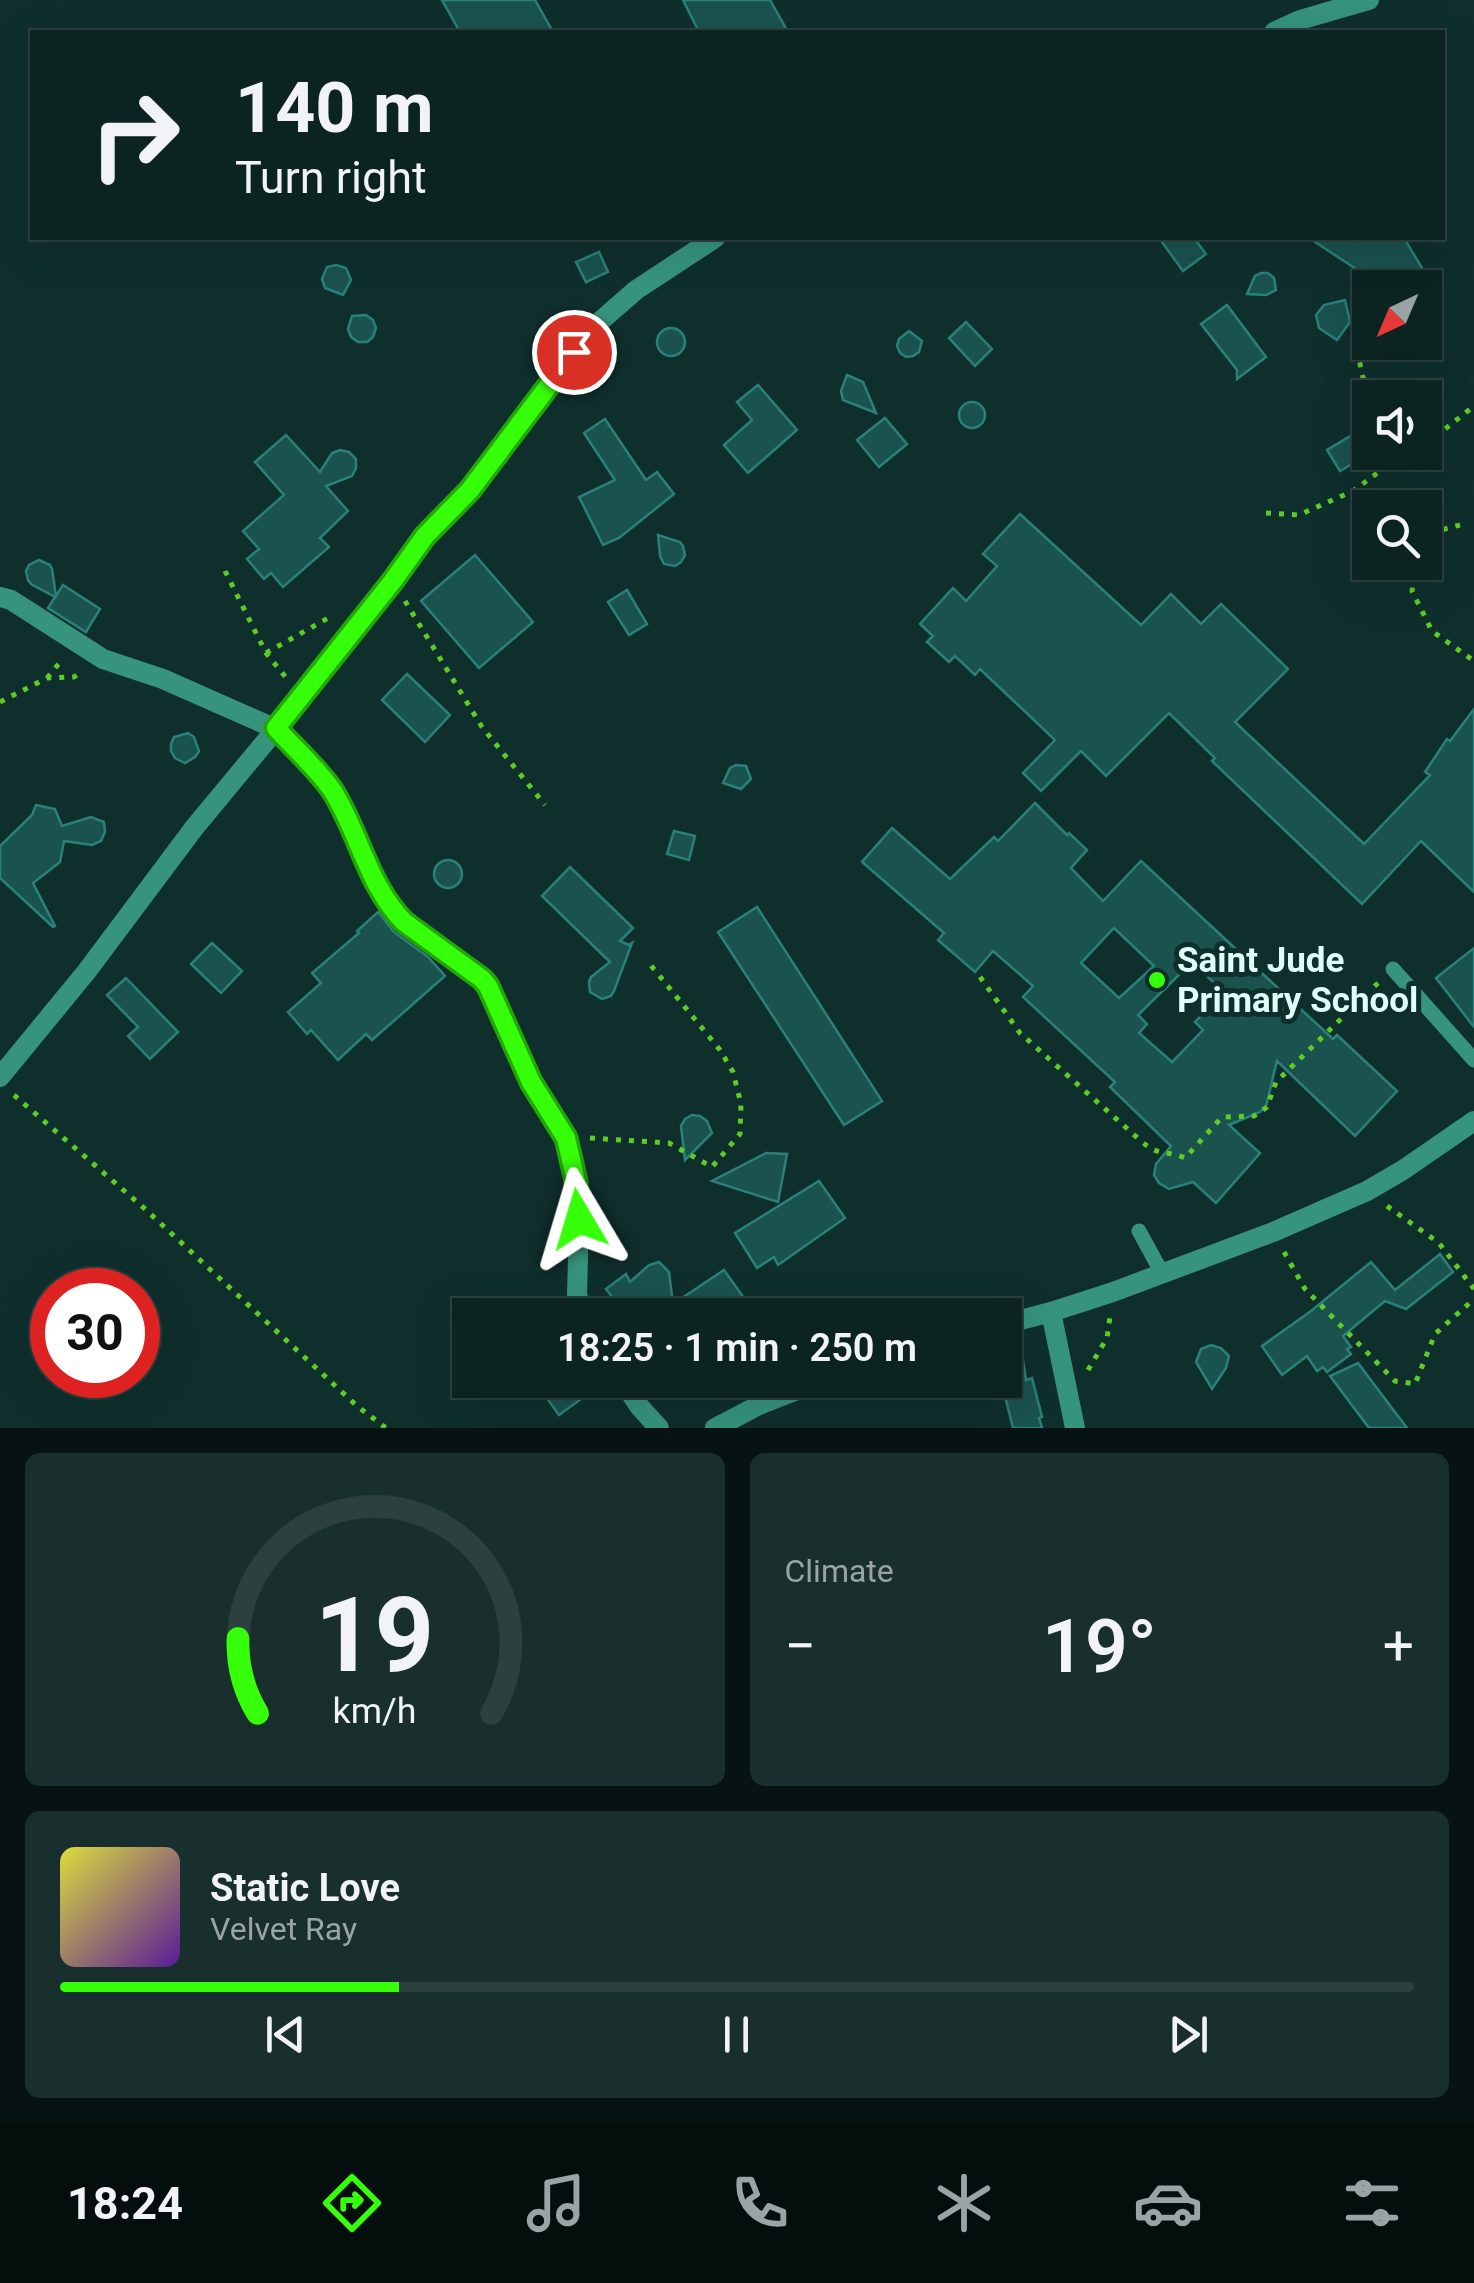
<!DOCTYPE html>
<meta charset="utf-8">
<style>
body{margin:0;font-family:Roboto,sans-serif;background:#192f2e;color:#f1f3f6;height:100vh;display:flex;flex-direction:column;font-size:38px;white-space:nowrap}
*{box-sizing:border-box;margin:0}
p{font-size:32px;color:#9aa4a5}
.icon{flex:none;width:55px;height:55px;fill:none;stroke:currentColor;stroke-width:2;stroke-linecap:round;stroke-linejoin:round}
.map{position:relative;height:1428px;overflow:hidden}
.details{display:flex;flex-direction:column;gap:25px;padding:25px;background:#061312;flex:1}
.details>*{flex:none}
.top-card{position:absolute;left:30px;top:30px;width:1415px;height:210px;border-radius:0px;box-shadow:0 10px 40px #0002,0 0 0 2px #2b403f;background:#0b2321;color:#f1f3f6;overflow:hidden}
.needle{width:65px;rotate:224deg}
.controls{position:absolute;left:1352px;top:270px;display:grid;gap:20px}
.controls a{display:grid;place-items:center;width:90px;height:90px;border-radius:0px;background:#0b2321;box-shadow:0 10px 40px #0002,0 0 0 2px #2b403f;font-size:50px}
.speed{position:absolute;left:30px;top:1268px;display:flex;gap:20px;font-size:50px;font-weight:700;text-align:center}
.speed>*{display:grid;place-content:center;width:130px;height:130px;border-radius:50%;background:#0b2321;box-shadow:0 10px 40px #0002,0 0 0 2px #2b403f;line-height:1}
.speed .limit{border:15px solid #d22;background:#fff;color:#111}
.pin{position:absolute;display:grid;place-items:center;width:85px;height:85px;color:#fff;margin:-42px;border:5px solid #fff;border-radius:50%;box-shadow:0 2px 10px #0007}
.me{position:absolute;width:110px;margin:-55px;rotate:353deg;stroke-linejoin:round;filter:drop-shadow(0 0 8px #0008)}
.turn{display:flex;align-items:center;gap:35px;height:210px;padding:0 40px;font-size:45px}
.turn .icon{width:130px;height:130px;stroke-width:2.5}
.turn b{display:block;font-size:70px;line-height:85px}
.big{font-size:75px;font-weight:600;line-height:1.1}
.details .widget{flex:1;display:flex;flex-direction:column;justify-content:center;gap:15px;min-width:0;padding:0 35px;border-radius:15px;background:#192f2e}
.details .dial{align-items:center;gap:0}
.dial svg{height:260px;overflow:visible;fill:none;stroke:#2b403f;stroke-width:7;stroke-linecap:round;text-anchor:middle}
.dial text{fill:#f1f3f6;stroke:none}
.song{display:flex;align-items:center;gap:30px}
.cover{width:120px;height:120px;border-radius:15px;background:linear-gradient(135deg,hsl(60 70% 55%),hsl(270 70% 35%))}
.played{height:10px;border-radius:5px;background:linear-gradient(90deg,#36ff0a 25%,#2b403f 25%)}
.keys{display:flex;justify-content:space-around;direction:ltr}
.heat{display:flex;justify-content:space-between;align-items:center;font-size:55px;direction:ltr}
.details .tiles{flex:1;display:grid;gap:25px;grid-template-columns:1fr 1fr}
.widget:last-child{grid-column:span 2}
.trip{position:absolute;left:452px;top:1298px;width:570px;height:100px;border-radius:0px;background:#0b2321;box-shadow:0 10px 40px #0002,0 0 0 2px #2b403f;font-weight:600;line-height:100px;text-align:center}
.dock{display:flex;height:160px;justify-content:space-around;align-items:center;background:#040e0d;color:#9aa4a5}
.dock .icon{width:70px;height:70px}
.dock .selected{color:#36ff0a}
.dock b{font-size:45px;color:#f1f3f6}
.map>svg:first-child{display:block}
.building{fill:#1a524e;stroke:#298179;stroke-width:2.5;fill-rule:evenodd}
.lines{fill:none;stroke-linecap:round;stroke-linejoin:round}
.path{stroke:#5ecc25;stroke-width:5;stroke-dasharray:5 8;stroke-linecap:butt}
.service{stroke:#36937c;stroke-width:15}
.minor{stroke:#36937c;stroke-width:20}
.route-casing{stroke:#23a606;stroke-width:25}
.route{stroke:#36ff0a;stroke-width:18}
.poi-dot{fill:#36ff0a;stroke:#0f2f2c;stroke-width:4}
.labels{text-anchor:middle;stroke-width:10;stroke-linejoin:round;paint-order:stroke}
.poi-label{font-size:35px;font-weight:bold;fill:#defffa;stroke:#0f2f2c;text-anchor:start}
</style>
<div class="map">
<svg width="1474" height="1428" viewBox="0 0 1474 1428">
<rect width="100%" height="100%" fill="#0f2f2c"/>
<!-- building -->
<g class="building">
<polygon points="442,0 535,0 553,32 460,32"/>
<polygon points="683,0 770,0 788,32 699,32"/>
<polygon points="1159,238 1194,238 1206,254 1183,271"/>
<polygon points="1309,238 1404,238 1434,288 1385,288"/>
<polygon points="599,252 608,272 586,282 576,262"/>
<polygon points="336,265 346,268 351,280 343,295 325,288 322,279 327,267"/>
<polygon points="1261,273 1268,273 1274,278 1276,290 1266,295 1247,294 1255,276"/>
<polygon points="1345,300 1350,322 1337,340 1319,328 1316,315 1324,305"/>
<polygon points="1227,305 1266,357 1237,379 1237,370 1201,324"/>
<polygon points="366,315 373,320 376,328 373,337 367,342 358,342 351,337 348,329 352,316"/>
<polygon points="966,322 992,349 975,366 949,338"/>
<circle cx="671" cy="342" r="14"/>
<polygon points="909,331 922,341 919,352 913,356 906,357 900,353 897,346 899,339"/>
<polygon points="847,375 863,382 876,413 843,400 841,391"/>
<polygon points="758,385 797,430 748,473 724,445 752,420 737,402"/>
<circle cx="972" cy="415" r="13"/>
<polygon points="885,418 907,444 879,467 857,440"/>
<polygon points="605,419 646,480 657,472 674,494 619,538 603,545 579,497 615,480 584,433"/>
<polygon points="1362,429 1370,442 1372,452 1340,471 1327,450"/>
<polygon points="286,435 320,472 332,453 340,450 349,452 356,459 356,468 352,476 326,486 348,511 320,538 329,547 283,587 271,573 264,579 247,559 259,549 243,531 284,495 255,462"/>
<polygon points="1020,514 1141,625 1171,594 1201,624 1221,604 1288,669 1235,722 1364,844 1430,775 1425,772 1447,739 1450,741 1474,709 1474,892 1421,841 1362,904 1212,761 1215,758 1169,713 1106,776 1081,751 1041,791 1023,773 1055,740 980,669 975,675 955,656 949,662 927,642 933,636 920,624 953,588 966,601 997,566 983,554"/>
<polygon points="658,535 680,542 683,546 685,555 681,562 675,566 664,564 660,556"/>
<polygon points="475,555 533,622 479,668 421,601"/>
<polygon points="39,560 50,565 52,569 56,596 63,585 100,609 86,632 48,608 55,597 31,584 28,580 26,571 29,565"/>
<polygon points="627,590 647,624 629,635 608,602"/>
<polygon points="407,674 450,715 425,742 382,700"/>
<polygon points="188,733 194,737 199,751 195,757 185,763 175,758 171,751 171,744 174,737"/>
<polygon points="736,765 746,766 751,779 741,789 723,783 730,768"/>
<path d="M 1035,803 L 1067,835 L 1069,833 L 1087,850 L 1071,868 L 1103,901 L 1141,861 L 1333,1039 L 1337,1035 L 1397,1091 L 1355,1136 L 1277,1061 L 1266,1106 L 1260,1112 L 1229,1125 L 1260,1153 L 1216,1203 L 1193,1182 L 1169,1189 L 1159,1183 L 1154,1175 L 1156,1164 L 1171,1146 L 1110,1087 L 1115,1082 L 1023,997 L 1033,986 L 993,951 L 975,972 L 938,940 L 944,933 L 862,862 L 892,828 L 950,879 L 994,837 L 998,841 ZM 1114,928 L 1154,966 L 1119,998 L 1081,963 ZM 1192,962 L 1224,992 L 1195,1022 L 1203,1030 L 1172,1062 L 1139,1033 L 1147,1024 L 1138,1015 Z"/>
<polygon points="36,805 55,809 62,826 91,817 104,822 105,832 101,841 92,845 64,841 60,862 33,883 55,926 53,927 0,878 0,846 32,815"/>
<polygon points="674,831 695,836 689,860 667,854"/>
<circle cx="448" cy="874" r="14"/>
<polygon points="570,867 633,928 620,941 629,945 632,943 614,991 611,996 602,999 590,992 589,982 591,977 610,962 542,896"/>
<polygon points="757,907 882,1101 844,1125 718,932"/>
<polygon points="378,912 394,932 428,957 445,976 372,1040 366,1034 338,1060 311,1030 307,1034 288,1012 321,983 312,973 359,933 357,931"/>
<polygon points="212,943 242,971 221,993 191,964"/>
<polygon points="1474,948 1474,1027 1436,978"/>
<polygon points="126,978 178,1032 150,1059 128,1036 138,1027 107,995"/>
<polygon points="692,1115 700,1116 707,1121 712,1133 685,1160 681,1126 685,1119"/>
<polygon points="766,1153 787,1154 778,1202 712,1181"/>
<polygon points="819,1181 845,1218 778,1265 774,1257 757,1268 735,1233"/>
<polygon points="1440,1254 1453,1272 1406,1309 1385,1301 1343,1336 1351,1347 1347,1349 1351,1354 1327,1372 1323,1367 1317,1371 1307,1356 1282,1375 1262,1346 1311,1311 1371,1262 1395,1290"/>
<polygon points="659,1262 669,1272 673,1304 724,1270 756,1315 626,1315 606,1289 626,1274 630,1282 649,1265"/>
<polygon points="1019,1334 1026,1380 1032,1378 1042,1417 1039,1418 1042,1428 1013,1428 1001,1380 1005,1380 1005,1337"/>
<polygon points="1211,1345 1221,1348 1229,1356 1226,1368 1212,1389 1196,1362 1201,1349"/>
<polygon points="1358,1363 1407,1428 1369,1428 1330,1376"/>
<polygon points="534,1380 607,1380 559,1415"/>
</g>
<g class="lines">
<!-- path -->
<g class="path">
<polyline points="1354,337 1370,409"/>
<polyline points="1425,445 1474,406"/>
<polyline points="1382,452 1387,466 1403,463 1416,452"/>
<polyline points="1266,513 1299,515 1353,491 1387,466"/>
<polyline points="1425,547 1437,531 1460,525"/>
<polyline points="1417,562 1412,591 1432,631 1474,661"/>
<polyline points="225,571 266,653 288,680"/>
<polyline points="405,601 482,727 545,805"/>
<polyline points="266,653 330,617"/>
<polyline points="47,678 61,661"/>
<polyline points="0,702 47,678 74,677 80,673"/>
<path d="M 980,977 L 1020,1033 L 1141,1141 C 1161,1158 1164,1149 1185,1158 L 1222,1117 L 1254,1116 L 1267,1107 L 1276,1082 L 1378,983"/>
<polyline points="14,1095 144,1208 357,1406 386,1428"/>
<polyline points="590,1138 669,1143 712,1167 740,1134 741,1104 733,1072 720,1050 649,963"/>
<polyline points="1387,1206 1439,1243 1474,1289"/>
<polyline points="1284,1252 1305,1289 1395,1381 1415,1384 1435,1334 1474,1299"/>
<polyline points="1088,1370 1107,1338 1110,1317"/>
</g>
<!-- service -->
<g class="service">
<polyline points="1393,969 1474,1060"/>
<polyline points="1139,1231 1162,1273"/>
</g>
<!-- minor -->
<g class="minor">
<polyline points="1274,32 1300,20 1369,0"/>
<polyline points="0,597 11,600 103,659 163,679 276,729 333,791 374,881 394,911 404,923 482,979 489,986 531,1082 566,1138 576,1181 579,1219 577,1295 584,1315"/>
<polyline points="0,1077 87,971 194,828 276,729 392,581 425,536 470,490 589,331 636,290 715,238"/>
<polyline points="1051,1312 1075,1428"/>
<polyline points="1005,1324 1051,1312 1113,1292 1273,1232 1367,1191 1403,1170 1474,1121"/>
<polyline points="622,1380 639,1406 659,1428"/>
<polyline points="715,1428 759,1405 823,1380"/>
</g>
</g>
<g class="lines">
<defs>
<path id="route" d="M 574,352 L 470,490 L 425,536 L 392,582 L 276,728 C 293,747 321,772 334,793 C 360,836 368,885 404,922 L 482,979 L 488,986 L 531,1082 L 566,1138 L 576,1181 L 579,1219"/>
</defs>
<!-- route casing -->
<use href="#route" class="route-casing"/>
<!-- route -->
<use href="#route" class="route"/>
</g>
<!-- markers -->
<circle class="poi-dot" cx="1157" cy="980" r="10"/>
<g class="labels">
<!-- poi labels -->
<g class="poi-label">
<text x="1177" y="972">Saint Jude<tspan x="1177" dy="40">Primary School</tspan></text>
</g>
</g>
</svg>
<div class="controls">
<a><svg class="needle" viewBox="-14 -14 28 28"><path d="M0-13l5 13h-10z" fill="#e53935"/><path d="M0 13l5-13h-10z" fill="#9aa4a5"/></svg></a>
<a><svg class="icon" aria-label="sound" viewBox="0 0 24 24"><path d="M4 9h4l5-4v14l-5-4H4zM17 9q2 3 0 6"/></svg></a>
<a><svg class="icon" aria-label="search" viewBox="0 0 24 24"><circle cx="10" cy="10" r="6"/><path d="M15 15l6 6"/></svg></a>
</div>
<div class="speed"><div class="limit">30</div></div>
<div class="pin" style="left:574px;top:352px;background:#d93025"><svg class="icon" aria-label="arrive" viewBox="0 0 24 24"><path d="M6 21V4h12l-3 4 3 4H6"/></svg></div>
<svg class="me" style="left:579px;top:1219px" viewBox="-20 -20 40 40"><path d="M0-17L14 15 0 8-14 15z" fill="#36ff0a" stroke="#fff" stroke-width="4"/></svg>
<div class="trip">18:25 · 1 min · 250 m</div>
<div class="top-card">
<div class="turn"><svg class="icon" aria-label="right" viewBox="0 0 24 24"><path d="M7 20v-9h11M14 6l5 5-5 5"/></svg><div><b>140 m</b>Turn right</div></div>
</div>
</div>
<section class="details">
<div class="tiles">
<div class="widget dial"><svg viewBox="0 0 100 80">
<path d="M14 69A42 42 0 1 1 86 69"/>
<path d="M14 69A42 42 0 0 1 8 46" stroke="#36ff0a"/>
<text x="50" y="56" font-size="32" font-weight="700">19</text>
<text x="50" y="72" font-size="11">km/h</text>
</svg></div>
<div class="widget"><p>Climate</p>
<div class="heat"><a>−</a><b class="big">19°</b><a>+</a></div>
</div>
<div class="widget">
<div class="song"><i class="cover"></i><div><b>Static Love</b><p>Velvet Ray</p></div></div>
<div class="played"></div>
<div class="keys"><svg class="icon" aria-label="previous" viewBox="0 0 24 24"><path d="M18 5L8 12l10 7zM5 5v14"/></svg><svg class="icon" aria-label="pause" viewBox="0 0 24 24"><path d="M8 5v14M16 5v14"/></svg><svg class="icon" aria-label="next" viewBox="0 0 24 24"><path d="M6 5l10 7-10 7zM19 5v14"/></svg></div>
</div>
</div>
</section>
<nav class="dock">
<b>18:24</b>
<svg class="icon selected" aria-label="directions" viewBox="0 0 24 24"><path d="M12 3l9 9-9 9-9-9zM9 14v-3h6M13 9l2 2-2 2"/></svg>
<svg class="icon" aria-label="music" viewBox="0 0 24 24"><path d="M9 18V5l10-2v13"/><circle cx="6" cy="18" r="3"/><circle cx="16" cy="16" r="3"/></svg>
<svg class="icon" aria-label="phone" viewBox="0 0 24 24"><path d="M5 4h4l2 5-3 2q2 4 5 5l2-3 5 2v4C11 20 4 13 5 4z"/></svg>
<svg class="icon" aria-label="climate" viewBox="0 0 24 24"><path d="M12 3v18M4 7l16 10M4 17L20 7"/></svg>
<svg class="icon" aria-label="car" viewBox="0 0 24 24"><path d="M5 17H2v-5l4-1 3-4h7l3 4 3 1v5h-3M9 17h6M6 11h13"/><circle cx="7" cy="17" r="2"/><circle cx="17" cy="17" r="2"/></svg>
<svg class="icon" aria-label="filters" viewBox="0 0 24 24"><path d="M4 7h16M4 17h16"/><circle cx="9" cy="7" r="2"/><circle cx="15" cy="17" r="2"/></svg>
</nav>
